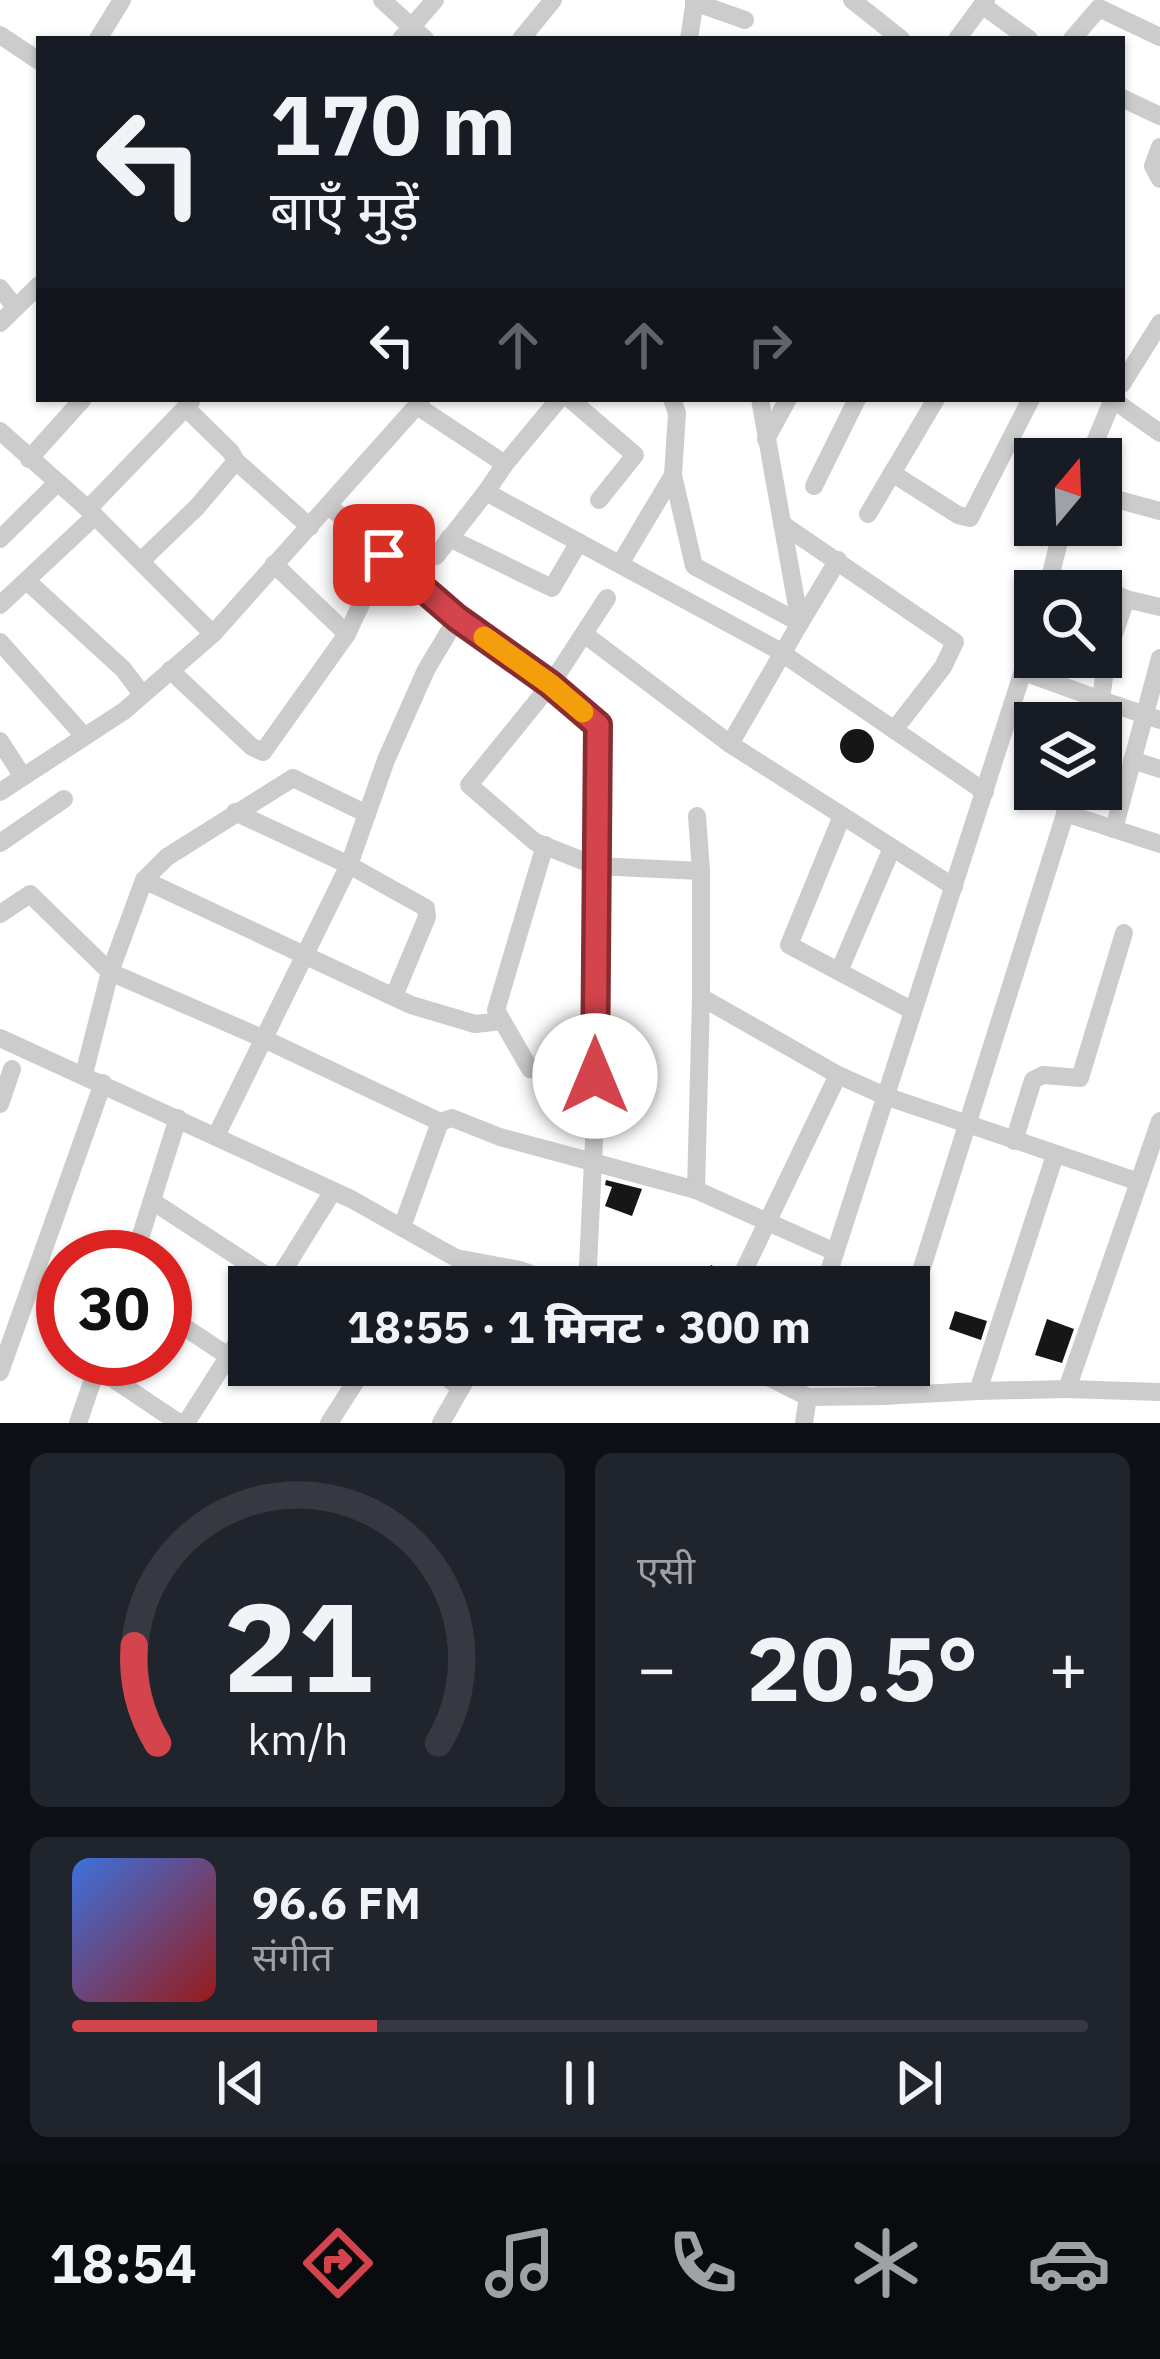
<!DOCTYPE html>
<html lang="hi">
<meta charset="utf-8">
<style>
body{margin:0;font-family:"IBM Plex Sans","Noto Sans Devanagari",sans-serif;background:#20242c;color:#f1f3f6;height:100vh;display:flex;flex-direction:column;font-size:45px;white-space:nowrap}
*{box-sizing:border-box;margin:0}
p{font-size:39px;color:#9ea1a6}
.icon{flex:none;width:66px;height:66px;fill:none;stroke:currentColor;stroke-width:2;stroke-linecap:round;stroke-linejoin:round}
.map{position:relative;height:1423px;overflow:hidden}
.details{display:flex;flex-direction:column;gap:30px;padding:30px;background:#0d0f14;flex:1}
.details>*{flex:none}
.guide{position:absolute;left:36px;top:36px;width:1089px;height:366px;border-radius:0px;box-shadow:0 3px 9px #0004;background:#171b24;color:#f1f3f6;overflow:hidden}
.needle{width:78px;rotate:19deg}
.controls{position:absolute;left:1014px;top:438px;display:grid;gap:24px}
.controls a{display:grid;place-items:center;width:108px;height:108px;border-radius:0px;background:#171b24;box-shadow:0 3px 9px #0004;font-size:60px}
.speed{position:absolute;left:36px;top:1230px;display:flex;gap:24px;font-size:60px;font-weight:700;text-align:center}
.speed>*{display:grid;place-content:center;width:156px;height:156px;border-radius:50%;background:#171b24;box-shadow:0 3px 9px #0004;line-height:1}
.speed .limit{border:18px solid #d22;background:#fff;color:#111}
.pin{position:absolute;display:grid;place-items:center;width:102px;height:102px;color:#fff;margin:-51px;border-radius:24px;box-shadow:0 6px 18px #0006}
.me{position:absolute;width:132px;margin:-66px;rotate:0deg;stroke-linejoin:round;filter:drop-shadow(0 0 9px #0008)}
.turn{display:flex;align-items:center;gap:42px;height:252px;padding:0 36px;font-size:54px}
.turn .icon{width:156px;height:156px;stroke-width:2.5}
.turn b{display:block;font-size:84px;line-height:102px}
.lanes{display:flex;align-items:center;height:114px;padding:0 36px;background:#0003;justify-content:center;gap:60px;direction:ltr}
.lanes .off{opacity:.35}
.big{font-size:90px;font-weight:800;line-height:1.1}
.details .tile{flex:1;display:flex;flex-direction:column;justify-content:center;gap:18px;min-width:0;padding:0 42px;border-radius:18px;background:#20242c}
.details .dial{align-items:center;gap:0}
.dial svg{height:312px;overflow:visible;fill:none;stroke:#363941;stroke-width:7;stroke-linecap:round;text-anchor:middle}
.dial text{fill:#f1f3f6;stroke:none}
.song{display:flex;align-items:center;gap:36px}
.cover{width:144px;height:144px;border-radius:18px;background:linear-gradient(135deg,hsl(220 70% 55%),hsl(0 70% 35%))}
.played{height:12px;border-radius:6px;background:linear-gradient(90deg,#d3444c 30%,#363941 30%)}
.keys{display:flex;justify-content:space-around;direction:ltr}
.heat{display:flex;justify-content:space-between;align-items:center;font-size:66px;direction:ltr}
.details .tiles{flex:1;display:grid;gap:30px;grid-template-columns:1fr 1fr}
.tile:last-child{grid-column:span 2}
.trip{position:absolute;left:228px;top:1266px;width:702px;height:120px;border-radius:0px;background:#171b24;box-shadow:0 3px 9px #0004;font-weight:800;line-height:120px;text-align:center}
.tab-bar{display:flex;height:192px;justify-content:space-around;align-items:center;background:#090b0e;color:#9ea1a6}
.tab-bar .icon{width:84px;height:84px}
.tab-bar .active{color:#d3444c}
.tab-bar b{font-size:54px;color:#f1f3f6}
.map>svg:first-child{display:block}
.building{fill:#161616}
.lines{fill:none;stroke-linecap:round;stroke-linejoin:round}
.minor{stroke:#ccc;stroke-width:18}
.route-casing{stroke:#892c31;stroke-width:30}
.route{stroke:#d3444c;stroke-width:21}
.slow{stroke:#f59e0b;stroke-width:21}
</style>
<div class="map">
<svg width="1160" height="1423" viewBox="0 0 1160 1423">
<rect width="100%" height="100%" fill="#fff"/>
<!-- building -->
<g class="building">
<circle cx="857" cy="746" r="17"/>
<polygon points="606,1180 642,1189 632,1216 605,1206 612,1187 605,1185"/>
<polygon points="711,1265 727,1274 723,1287 700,1287"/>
<polygon points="955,1311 987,1321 981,1340 949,1329"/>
<polygon points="1047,1319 1074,1329 1062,1363 1035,1355"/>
</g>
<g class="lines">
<!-- minor -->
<g class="minor">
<polyline points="382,0 425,39"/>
<polyline points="852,0 901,39"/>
<polyline points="694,2 745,20"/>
<polyline points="982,5 1029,39"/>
<polyline points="0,35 39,61"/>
<polyline points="98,39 122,0"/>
<polyline points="401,39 435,0"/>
<polyline points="521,39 553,0"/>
<polyline points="689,39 695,0"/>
<polyline points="957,39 986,0"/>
<polyline points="1072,39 1099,8 1160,37"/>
<polyline points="1122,98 1160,116"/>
<polyline points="1160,147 1153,166 1160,179"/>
<polyline points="0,288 15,307"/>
<polyline points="0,323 39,285"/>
<polyline points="1122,384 1160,323"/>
<polyline points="570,399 635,455 599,500"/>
<polyline points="672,399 677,413 673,475 694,566 800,623 838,560"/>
<polyline points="1112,399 1160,433"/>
<polyline points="417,406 505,464 486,492 776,649 985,792"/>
<polyline points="186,408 231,452 236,461 310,527"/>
<polyline points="0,431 88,509 213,634 421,401"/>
<polyline points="766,439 788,399"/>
<polyline points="29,459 83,399"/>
<polyline points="1088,459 1113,399"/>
<polyline points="505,464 559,399"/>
<polyline points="892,473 958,515 970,518 1031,399"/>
<polyline points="814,486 857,399"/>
<polyline points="1101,495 1160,511"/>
<polyline points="329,506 457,618 551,684 598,725 595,1120 587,1287"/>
<polyline points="88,509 191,402"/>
<polyline points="868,514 936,399"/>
<polyline points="782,524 955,642 943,667 894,730"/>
<polyline points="449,538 552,588 579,542"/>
<polyline points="0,539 56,484"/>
<polyline points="141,561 197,507 236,461"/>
<polyline points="274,564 347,634"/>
<polyline points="620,564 673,475"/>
<polyline points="1050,580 1103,588 1126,599 1160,607"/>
<polyline points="27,581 123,669 142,694"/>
<polyline points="1048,586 1063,525"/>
<polyline points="607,598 551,684 469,785 535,842 596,866 701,871 701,997 838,1075 885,1096 1139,1182 1160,1121"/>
<polyline points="1126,599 1107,654 1101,700 1160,720"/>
<polyline points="0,605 95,516"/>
<polyline points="584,634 730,744 954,887"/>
<polyline points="0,642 84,736"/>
<polyline points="170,670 252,747 263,752 347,634 384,555 404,532 436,556 486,492"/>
<polyline points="1024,672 1101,700 1094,723"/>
<polyline points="0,741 23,777"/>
<polyline points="730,744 800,623 760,399"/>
<polyline points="1132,760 1160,769"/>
<polyline points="0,792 124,711 213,634"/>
<polyline points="235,812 349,865 426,908 427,917 394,996"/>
<polyline points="1065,813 1160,844"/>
<polyline points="697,816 701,871"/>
<polyline points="842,816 789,945 913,1011"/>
<polyline points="1114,829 1160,658"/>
<polyline points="0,843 64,799"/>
<polyline points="545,845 496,1010 530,1069 595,1075"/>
<polyline points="144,880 167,857 293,778 367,814"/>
<polyline points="0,914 30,894 110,972 262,1038 440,1122 452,1118 500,1137 696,1190 701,997"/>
<polyline points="840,969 892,848"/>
<polyline points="0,1038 351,1199 456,1258 520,1270 566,1287"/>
<polyline points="84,1074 110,972 144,880 411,1005 475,1024 502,1021"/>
<polyline points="0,1104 12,1069"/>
<polyline points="216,1136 349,865 386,760 426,670 457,618"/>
<polyline points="1014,1141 1033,1080 1043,1075 1080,1078 1124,933"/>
<polyline points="696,1190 835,1252"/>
<polyline points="152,1201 284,1287"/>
<polyline points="402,1227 440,1122"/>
<polyline points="134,1257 178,1118"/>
<polyline points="273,1287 333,1191"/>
<polyline points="736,1287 838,1075"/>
<polyline points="824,1287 1035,634"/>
<polyline points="909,1309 1073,789"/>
<polyline points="165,1314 228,1356"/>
<polyline points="429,1365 461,1388"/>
<polyline points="744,1365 808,1397 804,1423"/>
<polyline points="97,1368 179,1423"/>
<polyline points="0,1372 103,1083"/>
<polyline points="792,1389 800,1365"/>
<polyline points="1067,1389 1160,1392"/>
<polyline points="978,1391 1067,1389 1139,1182"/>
<polyline points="882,1396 978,1391 1055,1155"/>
<polyline points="808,1397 882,1396 892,1365"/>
<polyline points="78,1423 100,1359"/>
<polyline points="186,1423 249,1324"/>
<polyline points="329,1423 366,1365"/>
<polyline points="441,1423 474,1365"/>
</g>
</g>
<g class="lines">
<defs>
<polyline id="route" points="384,555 457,618 550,684 598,725 595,1076"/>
</defs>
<!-- route casing -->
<use href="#route" class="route-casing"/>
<!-- route -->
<use href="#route" class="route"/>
<!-- slow -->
<polyline class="slow" points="484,637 550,684 583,712"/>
</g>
</svg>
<div class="controls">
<a><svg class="needle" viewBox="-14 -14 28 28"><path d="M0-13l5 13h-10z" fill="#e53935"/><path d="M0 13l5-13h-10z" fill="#9ea1a6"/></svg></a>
<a><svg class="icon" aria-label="search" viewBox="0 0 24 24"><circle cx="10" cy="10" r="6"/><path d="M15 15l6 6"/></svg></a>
<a><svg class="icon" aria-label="layers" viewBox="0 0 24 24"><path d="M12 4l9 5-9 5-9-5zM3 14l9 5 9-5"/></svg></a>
</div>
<div class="speed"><div class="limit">30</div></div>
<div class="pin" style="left:384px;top:555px;background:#d93025"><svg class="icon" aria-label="arrive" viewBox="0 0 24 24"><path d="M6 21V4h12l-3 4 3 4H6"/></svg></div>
<svg class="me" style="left:595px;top:1076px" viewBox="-20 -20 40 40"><circle r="19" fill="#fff"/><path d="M0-13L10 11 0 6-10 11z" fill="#d3444c"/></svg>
<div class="trip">18:55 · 1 मिनट · 300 m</div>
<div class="guide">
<div class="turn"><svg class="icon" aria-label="left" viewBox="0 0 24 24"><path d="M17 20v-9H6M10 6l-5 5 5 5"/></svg><div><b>170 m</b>बाएँ मुड़ें</div></div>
<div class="lanes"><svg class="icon" aria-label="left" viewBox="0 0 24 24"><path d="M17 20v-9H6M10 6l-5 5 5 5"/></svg><svg class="icon off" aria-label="ahead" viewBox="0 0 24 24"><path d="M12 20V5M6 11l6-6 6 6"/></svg><svg class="icon off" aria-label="ahead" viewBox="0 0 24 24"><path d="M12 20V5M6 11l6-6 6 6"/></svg><svg class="icon off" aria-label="right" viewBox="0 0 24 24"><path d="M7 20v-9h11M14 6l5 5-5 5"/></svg></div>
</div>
</div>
<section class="details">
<div class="tiles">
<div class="tile dial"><svg viewBox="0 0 100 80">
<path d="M14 69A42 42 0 1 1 86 69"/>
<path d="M14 69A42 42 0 0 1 8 44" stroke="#d3444c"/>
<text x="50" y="56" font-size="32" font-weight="700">21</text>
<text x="50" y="72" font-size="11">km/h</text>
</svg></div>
<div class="tile"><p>एसी</p>
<div class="heat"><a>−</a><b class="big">20.5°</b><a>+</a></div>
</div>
<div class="tile">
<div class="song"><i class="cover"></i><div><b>96.6 FM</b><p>संगीत</p></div></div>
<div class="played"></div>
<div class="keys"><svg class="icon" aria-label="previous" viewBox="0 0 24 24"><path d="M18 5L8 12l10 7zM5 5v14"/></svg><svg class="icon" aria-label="pause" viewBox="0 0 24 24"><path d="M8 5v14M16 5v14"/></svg><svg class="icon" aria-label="next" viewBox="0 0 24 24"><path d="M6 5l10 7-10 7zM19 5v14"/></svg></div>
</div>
</div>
</section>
<nav class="tab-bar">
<b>18:54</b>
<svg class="icon active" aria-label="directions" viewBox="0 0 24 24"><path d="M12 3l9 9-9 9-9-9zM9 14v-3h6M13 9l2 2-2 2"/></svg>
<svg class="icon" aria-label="music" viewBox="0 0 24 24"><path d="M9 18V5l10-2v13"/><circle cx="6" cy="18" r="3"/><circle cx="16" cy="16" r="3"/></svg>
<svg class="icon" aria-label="phone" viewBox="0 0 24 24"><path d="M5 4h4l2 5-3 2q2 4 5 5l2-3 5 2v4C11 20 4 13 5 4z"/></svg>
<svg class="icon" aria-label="climate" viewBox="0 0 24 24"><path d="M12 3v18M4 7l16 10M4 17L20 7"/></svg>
<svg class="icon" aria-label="car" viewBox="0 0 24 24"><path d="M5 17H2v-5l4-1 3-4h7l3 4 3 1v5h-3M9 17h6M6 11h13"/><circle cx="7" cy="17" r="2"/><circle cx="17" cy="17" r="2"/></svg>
</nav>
